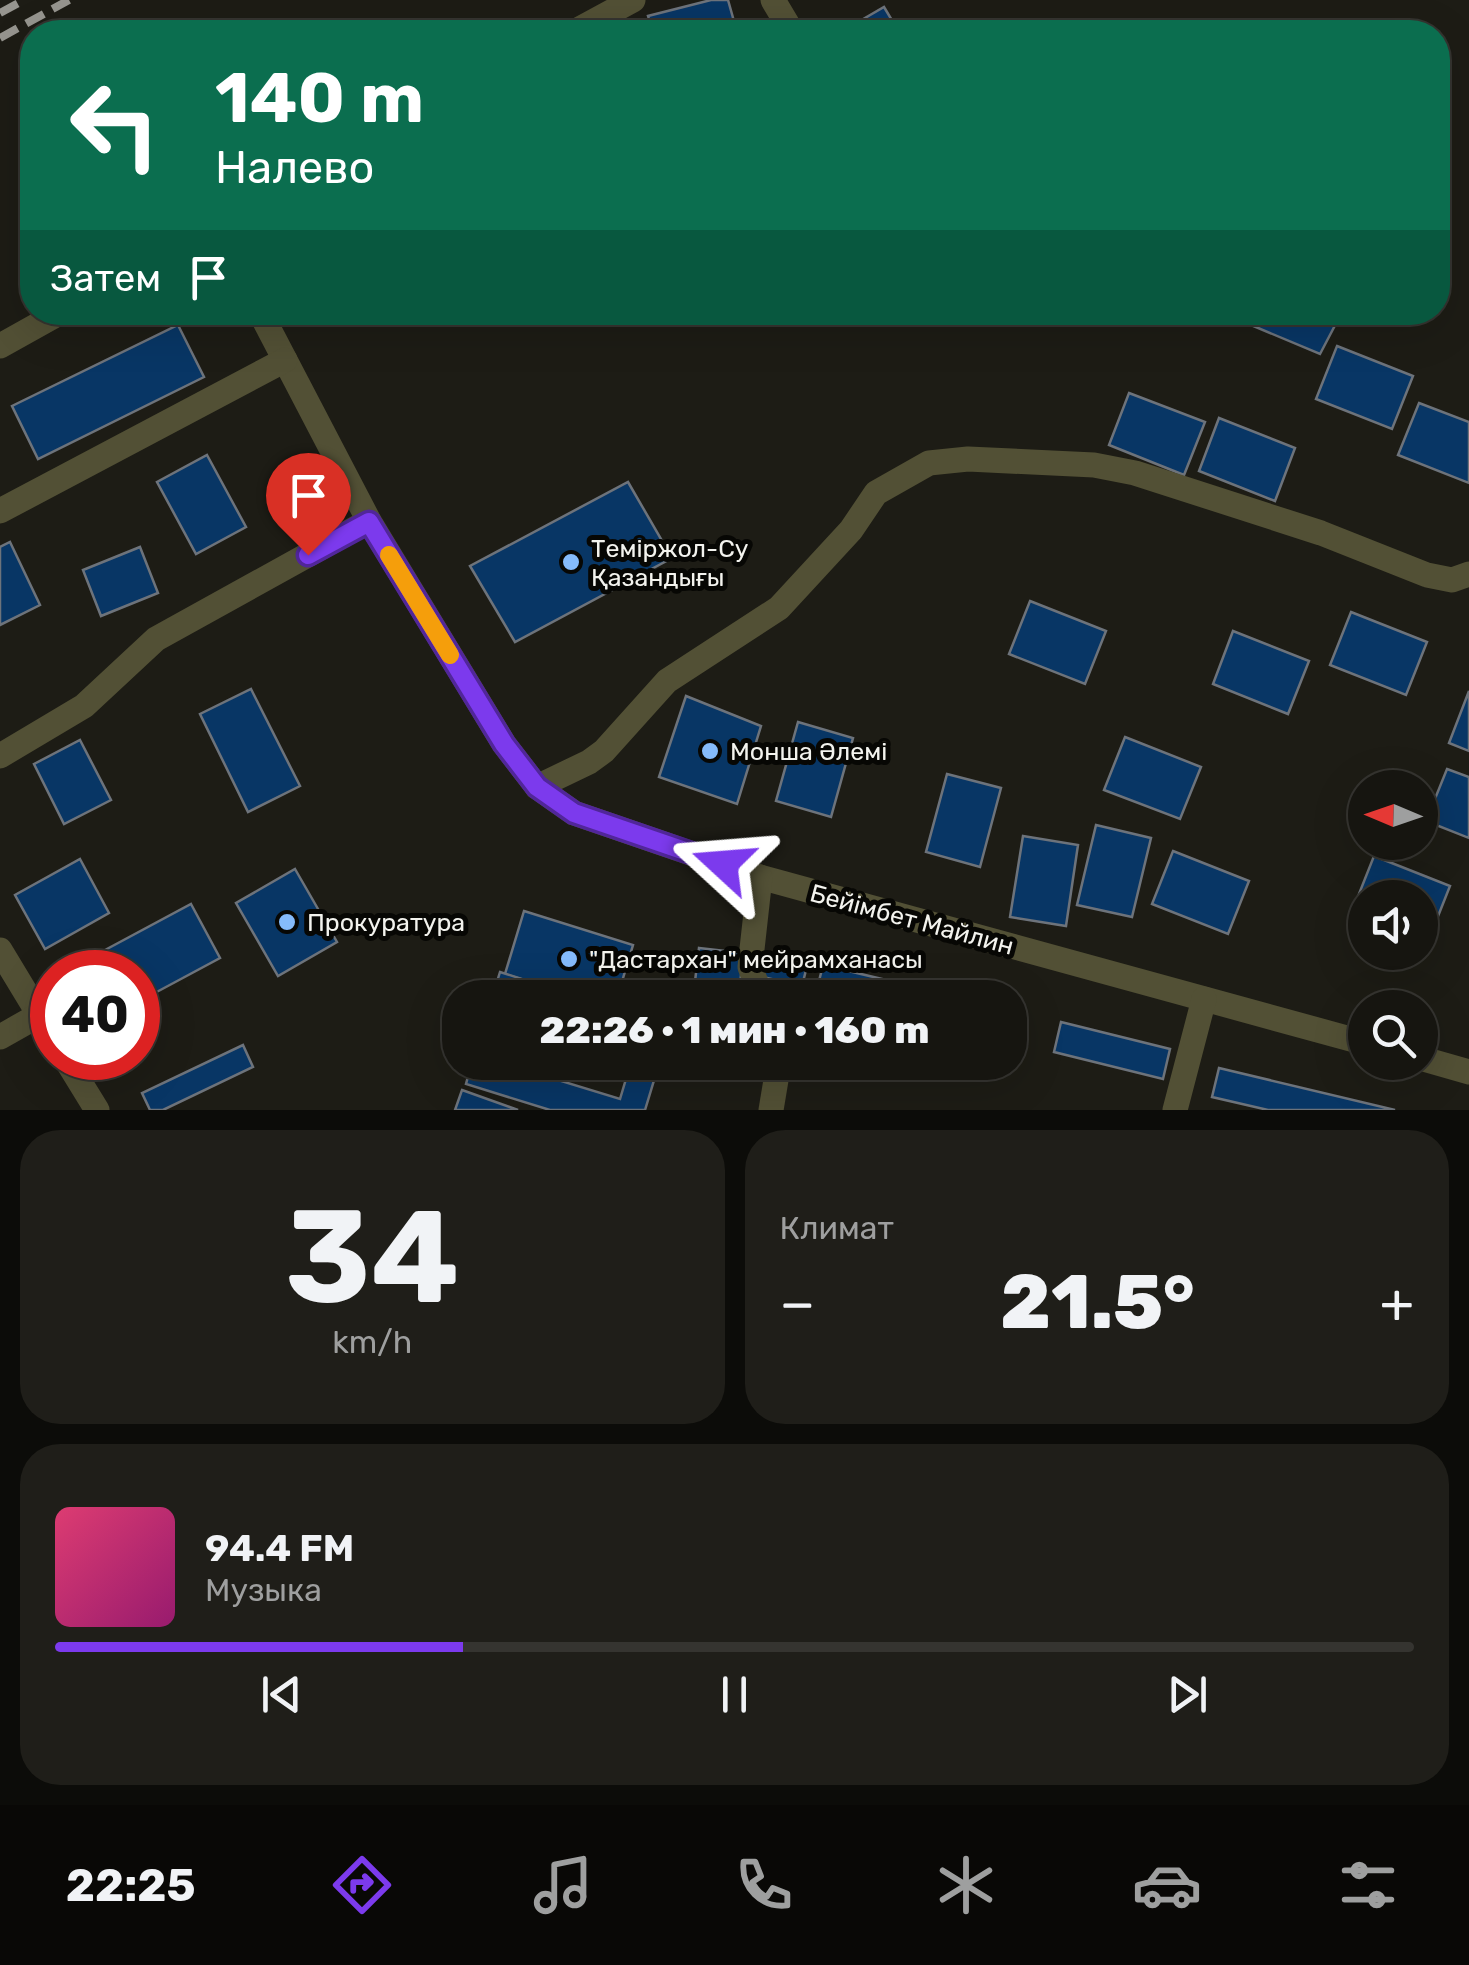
<!DOCTYPE html>
<html lang="ru">
<meta charset="utf-8">
<style>
body{margin:0;font-family:Rubik,sans-serif;background:#1f1e19;color:#f1f3f6;height:100vh;display:flex;flex-direction:column;font-size:38px;white-space:nowrap}
*{box-sizing:border-box;margin:0}
p{font-size:32px;color:#9e9f9f}
.icon{flex:none;width:55px;height:55px;fill:none;stroke:currentColor;stroke-width:2;stroke-linecap:round;stroke-linejoin:round}
.map{position:relative;height:1110px;overflow:hidden}
.drawer{display:flex;flex-direction:column;gap:20px;padding:20px;background:#0c0c09;flex:1}
.drawer>*{flex:none}
.banner{position:absolute;left:20px;top:20px;width:1430px;height:305px;border-radius:40px;box-shadow:0 10px 40px #0002,0 0 0 2px #353430;background:#0b6e4f;color:#fff;overflow:hidden}
.needle{width:65px;rotate:272deg}
.tools{position:absolute;left:1348px;top:770px;display:grid;gap:20px}
.tools a{display:grid;place-items:center;width:90px;height:90px;border-radius:50%;background:#161510;box-shadow:0 10px 40px #0002,0 0 0 2px #353430;font-size:50px}
.speed{position:absolute;left:30px;top:950px;display:flex;gap:20px;font-size:50px;font-weight:700;text-align:center}
.speed>*{display:grid;place-content:center;width:130px;height:130px;border-radius:50%;background:#161510;box-shadow:0 10px 40px #0002,0 0 0 2px #353430;line-height:1}
.speed .limit{border:15px solid #d22;background:#fff;color:#111}
.pin{position:absolute;display:grid;place-items:center;width:85px;height:85px;color:#fff;margin:-102px -42px;border-radius:50% 50% 50% 0;rotate:-45deg;box-shadow:0 0 10px #0007}
.pin .icon{rotate:45deg}
.me{position:absolute;width:110px;margin:-55px;rotate:289deg;stroke-linejoin:round;filter:drop-shadow(0 0 8px #0008)}
.turn{display:flex;align-items:center;gap:35px;height:210px;padding:0 30px;font-size:45px}
.turn .icon{width:130px;height:130px;stroke-width:2.5}
.turn b{display:block;font-size:70px;line-height:85px}
.then{display:flex;align-items:center;height:95px;padding:0 30px;background:#0003;gap:20px;font-size:38px}
.big{font-size:75px;font-weight:800;line-height:1.1}
.drawer .tile{flex:1;display:flex;flex-direction:column;justify-content:center;gap:15px;min-width:0;padding:0 35px;border-radius:40px;background:#1f1e19}
.drawer .dial{align-items:center;gap:0}
.dial b{font-size:130px;line-height:1}
.song{display:flex;align-items:center;gap:30px}
.cover{width:120px;height:120px;border-radius:15px;background:linear-gradient(135deg,hsl(340 70% 55%),hsl(320 70% 35%))}
.played{height:10px;border-radius:5px;background:linear-gradient(90deg,#7c3aed 30%,#353430 30%)}
.keys{display:flex;justify-content:space-around;direction:ltr}
.heat{display:flex;justify-content:space-between;align-items:center;font-size:55px;direction:ltr}
.drawer .tiles{flex:1;display:grid;gap:20px;grid-template-columns:1fr 1fr}
.tile:last-child{grid-column:span 2}
.trip{position:absolute;left:442px;top:980px;width:585px;height:100px;border-radius:40px;background:#161510;box-shadow:0 10px 40px #0002,0 0 0 2px #353430;font-weight:800;line-height:100px;text-align:center}
.tab-bar{display:flex;height:160px;justify-content:space-around;align-items:center;background:#090806;color:#9e9f9f}
.tab-bar .icon{width:70px;height:70px}
.tab-bar .current{color:#7c3aed}
.tab-bar b{font-size:45px;color:#f1f3f6}
.map>svg:first-child{display:block}
.building{fill:#083665;stroke:#6d737b;stroke-width:2.5}
.lines{fill:none;stroke-linecap:round;stroke-linejoin:round}
.minor{stroke:#525035;stroke-width:25}
.rail{stroke:#96958f;stroke-width:8;stroke-dasharray:20 10;stroke-linecap:butt}
.route-casing{stroke:#51269a;stroke-width:25}
.route{stroke:#7c3aed;stroke-width:18}
.slow{stroke:#f59e0b;stroke-width:18}
.poi-dot{fill:#85bbfb;stroke:#070704;stroke-width:4}
.labels{text-anchor:middle;stroke-width:10;stroke-linejoin:round;paint-order:stroke}
.poi-label{font-size:25px;fill:#f3f3ee;stroke:#070704;text-anchor:start}
.street-label{font-size:25px;fill:#f3f3ee;stroke:#070704}
</style>
<div class="map">
<svg width="1469" height="1110" viewBox="0 0 1469 1110">
<rect width="100%" height="100%" fill="#1d1c15"/>
<!-- building -->
<g class="building">
<polygon points="711,0 728,0 737,32 653,32 648,16"/>
<polygon points="884,7 899,32 841,32"/>
<polygon points="1256,312 1342,312 1320,354 1251,325"/>
<polygon points="178,325 204,377 38,459 12,406"/>
<polygon points="1337,346 1413,376 1392,429 1316,399"/>
<polygon points="1129,393 1205,422 1184,475 1109,445"/>
<polygon points="1419,403 1469,422 1469,483 1398,455"/>
<polygon points="1219,418 1295,448 1275,501 1199,471"/>
<polygon points="207,455 246,527 196,554 157,482"/>
<polygon points="628,482 672,558 515,642 470,566"/>
<polygon points="10,542 40,605 0,625 0,547"/>
<polygon points="140,547 158,593 101,616 83,570"/>
<polygon points="1030,601 1106,631 1085,684 1009,654"/>
<polygon points="1351,612 1427,642 1406,695 1330,665"/>
<polygon points="1233,631 1309,661 1288,714 1213,684"/>
<polygon points="251,689 300,786 248,812 200,714"/>
<polygon points="1469,691 1469,751 1449,743"/>
<polygon points="686,696 761,726 737,804 659,777"/>
<polygon points="798,722 853,738 831,817 776,801"/>
<polygon points="1125,737 1201,767 1180,819 1104,790"/>
<polygon points="80,740 111,800 64,824 34,764"/>
<polygon points="1447,769 1469,777 1469,838 1426,821"/>
<polygon points="947,774 1001,788 980,867 926,852"/>
<polygon points="1096,825 1151,838 1132,917 1077,905"/>
<polygon points="1023,836 1078,845 1066,926 1010,917"/>
<polygon points="1173,851 1249,881 1228,934 1152,904"/>
<polygon points="1374,856 1450,886 1429,939 1420,935 1420,898 1365,898 1365,914 1353,909"/>
<polygon points="80,859 109,913 45,949 15,895"/>
<polygon points="295,869 337,942 278,976 236,903"/>
<polygon points="191,904 220,958 138,1002 138,972 64,972"/>
<polygon points="524,911 633,945 617,998 582,998 505,974"/>
<polygon points="699,948 744,953 738,998 693,998"/>
<polygon points="764,956 807,966 802,986 759,976"/>
<polygon points="823,965 882,979 878,998 853,998 817,989"/>
<polygon points="500,972 550,988 547,998 492,998"/>
<polygon points="1061,1022 1170,1049 1163,1079 1054,1052"/>
<polygon points="243,1045 253,1067 163,1110 150,1110 142,1093"/>
<polygon points="472,1062 527,1062 525,1070 620,1099 629,1069 655,1077 645,1110 550,1110 466,1084"/>
<polygon points="1219,1068 1395,1110 1268,1110 1212,1097"/>
<polygon points="462,1090 518,1110 455,1110"/>
</g>
<g class="lines">
<!-- minor -->
<g class="minor">
<polyline points="773,0 792,32"/>
<polyline points="574,32 633,0"/>
<polyline points="260,312 369,521 504,744 537,787 574,813 760,877 1365,1043"/>
<polyline points="0,346 61,312"/>
<polyline points="0,511 285,360"/>
<polyline points="0,756 84,706 156,639 369,521"/>
<polyline points="537,787 589,762 604,751 667,681 779,608 851,530 876,493 929,463 968,459 1094,465 1135,473 1321,533 1427,575 1452,580 1469,574"/>
<polyline points="760,877 750,967 762,998"/>
<polyline points="0,950 52,1036"/>
<polyline points="0,1037 39,1015"/>
<polyline points="65,1058 97,1110"/>
<polyline points="1420,1058 1469,1072"/>
<polyline points="771,1110 779,1062"/>
<polyline points="1175,1110 1204,999"/>
</g>
<!-- rail -->
<g class="rail">
<polyline points="0,13 24,0"/>
<polyline points="0,38 69,0"/>
</g>
</g>
<g class="lines">
<defs>
<polyline id="route" points="308,555 369,522 504,744 537,787 574,813 723,864"/>
</defs>
<!-- route casing -->
<use href="#route" class="route-casing"/>
<!-- route -->
<use href="#route" class="route"/>
<!-- slow -->
<polyline class="slow" points="389,555 450,655"/>
</g>
<!-- markers -->
<g class="poi-dot">
<circle cx="571" cy="562" r="10"/>
<circle cx="710" cy="751" r="10"/>
<circle cx="287" cy="922" r="10"/>
<circle cx="569" cy="959" r="10"/>
</g>
<g class="labels">
<!-- poi labels -->
<g class="poi-label">
<text x="591" y="557">Теміржол-Су<tspan x="591" dy="29">Қазандығы</tspan></text>
<text x="730" y="760">Монша Әлемі</text>
<text x="307" y="931">Прокуратура</text>
<text x="589" y="968">"Дастархан" мейрамханасы</text>
</g>
<!-- street labels -->
<g class="street-label">
<text transform="translate(912 919) rotate(15)" y="9">Бейімбет Майлин</text>
</g>
</g>
</svg>
<div class="tools">
<a><svg class="needle" viewBox="-14 -14 28 28"><path d="M0-13l5 13h-10z" fill="#e53935"/><path d="M0 13l5-13h-10z" fill="#9e9f9f"/></svg></a>
<a><svg class="icon" aria-label="sound" viewBox="0 0 24 24"><path d="M4 9h4l5-4v14l-5-4H4zM17 9q2 3 0 6"/></svg></a>
<a><svg class="icon" aria-label="search" viewBox="0 0 24 24"><circle cx="10" cy="10" r="6"/><path d="M15 15l6 6"/></svg></a>
</div>
<div class="speed"><div class="limit">40</div></div>
<div class="pin" style="left:308px;top:555px;background:#d93025"><svg class="icon" aria-label="arrive" viewBox="0 0 24 24"><path d="M6 21V4h12l-3 4 3 4H6"/></svg></div>
<svg class="me" style="left:723px;top:864px" viewBox="-20 -20 40 40"><path d="M0-17L14 15 0 8-14 15z" fill="#7c3aed" stroke="#fff" stroke-width="4"/></svg>
<div class="trip">22:26 · 1 мин · 160 m</div>
<div class="banner">
<div class="turn"><svg class="icon" aria-label="left" viewBox="0 0 24 24"><path d="M17 20v-9H6M10 6l-5 5 5 5"/></svg><div><b>140 m</b>Налево</div></div>
<div class="then">Затем<svg class="icon" aria-label="arrive" viewBox="0 0 24 24"><path d="M6 21V4h12l-3 4 3 4H6"/></svg></div>
</div>
</div>
<section class="drawer">
<div class="tiles">
<div class="tile dial"><b>34</b><p>km/h</p></div>
<div class="tile"><p>Климат</p>
<div class="heat"><a>−</a><b class="big">21.5°</b><a>+</a></div>
</div>
<div class="tile">
<div class="song"><i class="cover"></i><div><b>94.4 FM</b><p>Музыка</p></div></div>
<div class="played"></div>
<div class="keys"><svg class="icon" aria-label="previous" viewBox="0 0 24 24"><path d="M18 5L8 12l10 7zM5 5v14"/></svg><svg class="icon" aria-label="pause" viewBox="0 0 24 24"><path d="M8 5v14M16 5v14"/></svg><svg class="icon" aria-label="next" viewBox="0 0 24 24"><path d="M6 5l10 7-10 7zM19 5v14"/></svg></div>
</div>
</div>
</section>
<nav class="tab-bar">
<b>22:25</b>
<svg class="icon current" aria-label="directions" viewBox="0 0 24 24"><path d="M12 3l9 9-9 9-9-9zM9 14v-3h6M13 9l2 2-2 2"/></svg>
<svg class="icon" aria-label="music" viewBox="0 0 24 24"><path d="M9 18V5l10-2v13"/><circle cx="6" cy="18" r="3"/><circle cx="16" cy="16" r="3"/></svg>
<svg class="icon" aria-label="phone" viewBox="0 0 24 24"><path d="M5 4h4l2 5-3 2q2 4 5 5l2-3 5 2v4C11 20 4 13 5 4z"/></svg>
<svg class="icon" aria-label="climate" viewBox="0 0 24 24"><path d="M12 3v18M4 7l16 10M4 17L20 7"/></svg>
<svg class="icon" aria-label="car" viewBox="0 0 24 24"><path d="M5 17H2v-5l4-1 3-4h7l3 4 3 1v5h-3M9 17h6M6 11h13"/><circle cx="7" cy="17" r="2"/><circle cx="17" cy="17" r="2"/></svg>
<svg class="icon" aria-label="filters" viewBox="0 0 24 24"><path d="M4 7h16M4 17h16"/><circle cx="9" cy="7" r="2"/><circle cx="15" cy="17" r="2"/></svg>
</nav>
